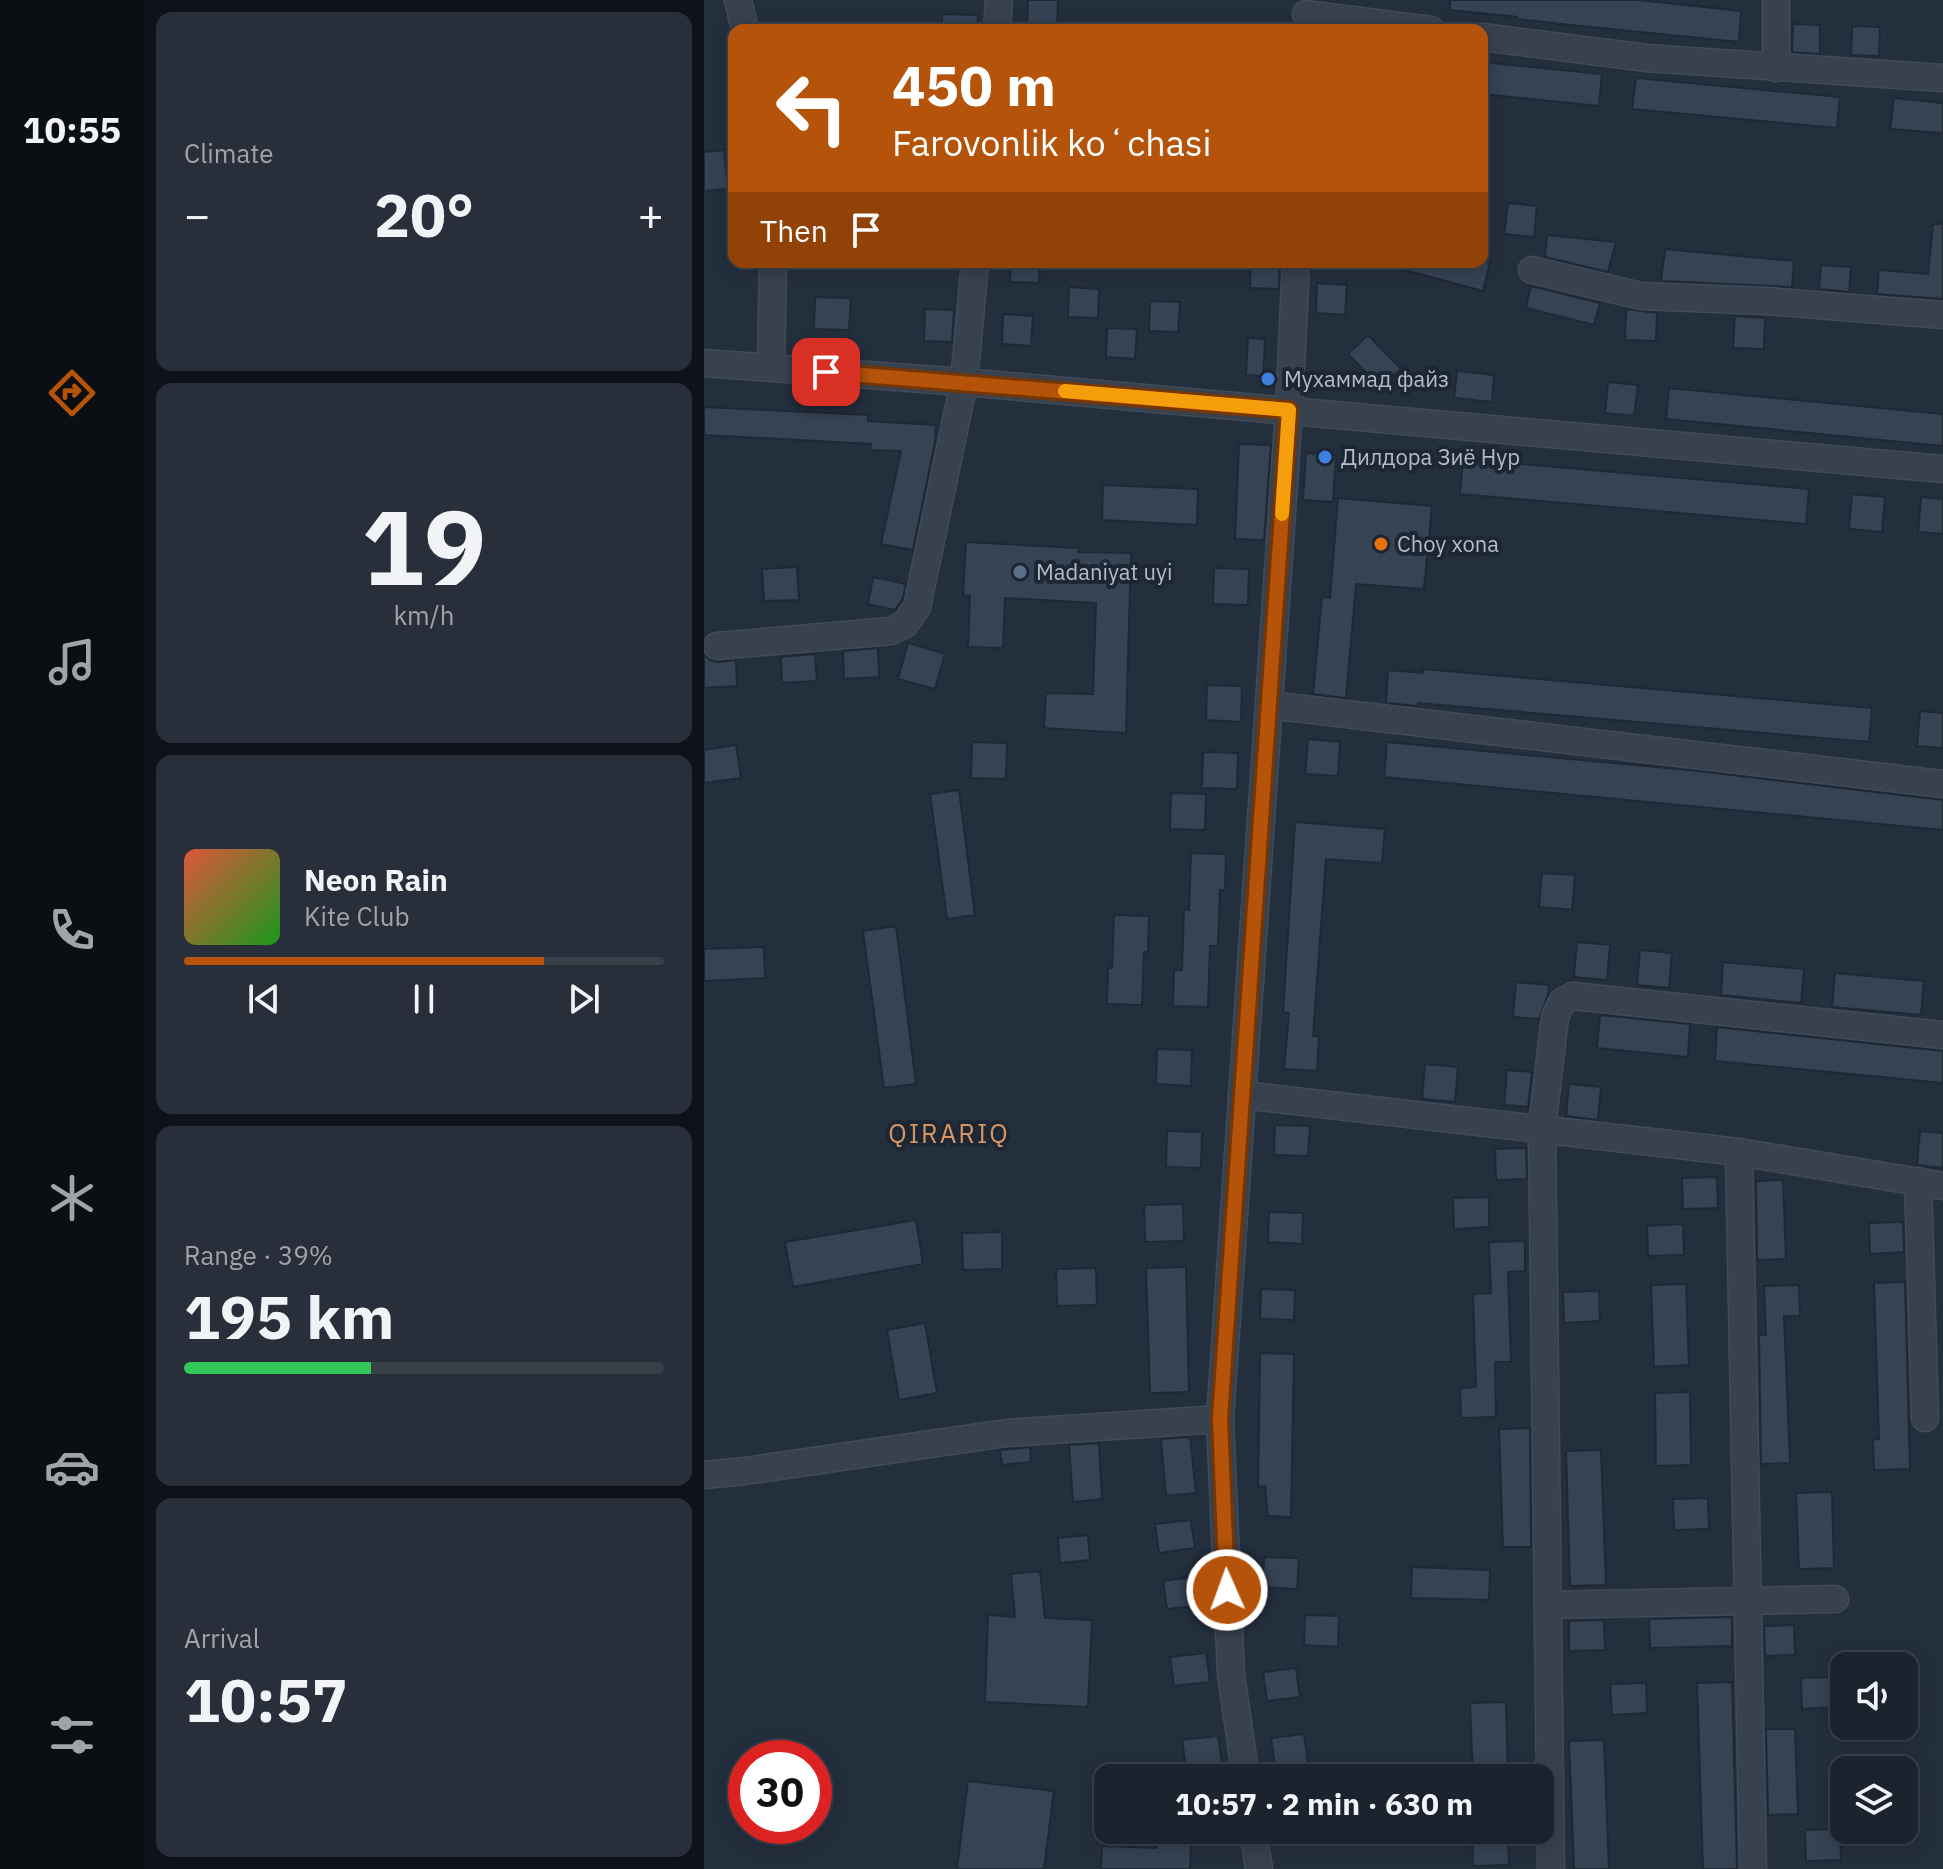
<!DOCTYPE html>
<meta charset="utf-8">
<style>
body{margin:0;font-family:"IBM Plex Sans",sans-serif;background:#282f3a;color:#f1f3f6;height:100vh;display:flex;flex-direction:column;font-size:30px;white-space:nowrap}
*{box-sizing:border-box;margin:0}
p{font-size:26px;color:#a0a4aa}
.icon{flex:none;width:44px;height:44px;fill:none;stroke:currentColor;stroke-width:2;stroke-linecap:round;stroke-linejoin:round}
.map{position:relative;flex:1;overflow:hidden}
.details{display:flex;flex-direction:column;gap:12px;padding:12px;background:#0f1319;width:560px}
.details>*{flex:none}
.hud{position:absolute;left:24px;top:24px;width:760px;height:244px;border-radius:16px;box-shadow:0 4px 20px #0003,0 0 0 2px #39404a;background:#b45309;color:#fff;overflow:hidden}
.buttons{position:absolute;left:1126px;top:1652px;display:grid;gap:16px}
.buttons a{display:grid;place-items:center;width:88px;height:88px;border-radius:16px;background:#1b232e;box-shadow:0 4px 20px #0003,0 0 0 2px #39404a;font-size:40px}
.speed{position:absolute;left:24px;top:1740px;display:flex;gap:16px;font-size:40px;font-weight:700;text-align:center}
.speed>*{display:grid;place-content:center;width:104px;height:104px;border-radius:50%;background:#1b232e;box-shadow:0 4px 20px #0003,0 0 0 2px #39404a;line-height:1}
.speed .limit{border:12px solid #d22;background:#fff;color:#111}
.pin{position:absolute;display:grid;place-items:center;width:68px;height:68px;color:#fff;margin:-34px;border-radius:16px;box-shadow:0 4px 12px #0006}
.me{position:absolute;width:88px;margin:-44px;rotate:358deg;stroke-linejoin:round;filter:drop-shadow(0 0 6px #0008)}
.turn{display:flex;align-items:center;gap:28px;height:168px;padding:0 32px;font-size:36px}
.turn .icon{width:104px;height:104px;stroke-width:2.5}
.turn b{display:block;font-size:56px;line-height:68px}
.then{display:flex;align-items:center;height:76px;padding:0 32px;background:#0003;gap:16px;font-size:30px}
.big{font-size:60px;font-weight:700;line-height:1.1}
.details .card{flex:1;display:flex;flex-direction:column;justify-content:center;gap:12px;min-width:0;padding:0 28px;border-radius:16px;background:#282f3a}
.details .dial{align-items:center;gap:0}
.dial b{font-size:104px;line-height:1}
.song{display:flex;align-items:center;gap:24px}
.cover{width:96px;height:96px;border-radius:12px;background:linear-gradient(135deg,hsl(10 70% 55%),hsl(120 70% 35%))}
.played{height:8px;border-radius:4px;background:linear-gradient(90deg,#b45309 75%,#39404a 75%)}
.keys{display:flex;justify-content:space-around;direction:ltr}
.heat{display:flex;justify-content:space-between;align-items:center;font-size:44px;direction:ltr}
.charge{height:12px;border-radius:6px;background:linear-gradient(90deg,#34c759 39%,#39404a 0)}
.trip{position:absolute;left:390px;top:1764px;width:460px;height:80px;border-radius:16px;background:#1b232e;box-shadow:0 4px 20px #0003,0 0 0 2px #39404a;font-weight:700;line-height:80px;text-align:center}
main{display:flex;flex:1;min-height:0}
.menu{display:flex;flex-direction:column;width:144px;justify-content:space-around;align-items:center;background:#0b0e12;color:#a0a4aa}
.menu .icon{width:56px;height:56px}
.menu .active{color:#b45309}
.menu b{font-size:36px;color:#f1f3f6}
.map>svg:first-child{display:block}
.building{fill:#364354;stroke:#1f2835;stroke-width:2}
.lines{fill:none;stroke-linecap:round;stroke-linejoin:round}
.minor-casing{stroke:#414a57;stroke-width:29}
.minor{stroke:#38414e;stroke-width:26}
.route-casing{stroke:#753606;stroke-width:20}
.route{stroke:#b45309;stroke-width:14}
.slow{stroke:#f59e0b;stroke-width:14}
.shop-dot{fill:#3f7fe0;stroke:#1d2633;stroke-width:3}
.food-dot{fill:#e8710a;stroke:#1d2633;stroke-width:3}
.service-dot{fill:#5c6f8a;stroke:#1d2633;stroke-width:3}
.labels{text-anchor:middle;stroke-width:8;stroke-linejoin:round;paint-order:stroke}
.poi-label{font-size:22px;fill:#b4bcc9;stroke:#1d2633;text-anchor:start}
.quarter-label{font-size:26px;letter-spacing:2px;fill:#d59563;stroke:#1d2633}
</style>
<main>
<nav class="menu">
<b>10:55</b>
<svg class="icon active" aria-label="directions" viewBox="0 0 24 24"><path d="M12 3l9 9-9 9-9-9zM9 14v-3h6M13 9l2 2-2 2"/></svg>
<svg class="icon" aria-label="music" viewBox="0 0 24 24"><path d="M9 18V5l10-2v13"/><circle cx="6" cy="18" r="3"/><circle cx="16" cy="16" r="3"/></svg>
<svg class="icon" aria-label="phone" viewBox="0 0 24 24"><path d="M5 4h4l2 5-3 2q2 4 5 5l2-3 5 2v4C11 20 4 13 5 4z"/></svg>
<svg class="icon" aria-label="climate" viewBox="0 0 24 24"><path d="M12 3v18M4 7l16 10M4 17L20 7"/></svg>
<svg class="icon" aria-label="car" viewBox="0 0 24 24"><path d="M5 17H2v-5l4-1 3-4h7l3 4 3 1v5h-3M9 17h6M6 11h13"/><circle cx="7" cy="17" r="2"/><circle cx="17" cy="17" r="2"/></svg>
<svg class="icon" aria-label="filters" viewBox="0 0 24 24"><path d="M4 7h16M4 17h16"/><circle cx="9" cy="7" r="2"/><circle cx="15" cy="17" r="2"/></svg>
</nav>
<section class="details">
<div class="card"><p>Climate</p>
<div class="heat"><a>−</a><b class="big">20°</b><a>+</a></div>
</div>
<div class="card dial"><b>19</b><p>km/h</p></div>
<div class="card">
<div class="song"><i class="cover"></i><div><b>Neon Rain</b><p>Kite Club</p></div></div>
<div class="played"></div>
<div class="keys"><svg class="icon" aria-label="previous" viewBox="0 0 24 24"><path d="M18 5L8 12l10 7zM5 5v14"/></svg><svg class="icon" aria-label="pause" viewBox="0 0 24 24"><path d="M8 5v14M16 5v14"/></svg><svg class="icon" aria-label="next" viewBox="0 0 24 24"><path d="M6 5l10 7-10 7zM19 5v14"/></svg></div>
</div>
<div class="card"><p>Range · 39%</p><b class="big">195 km</b><div class="charge"></div></div>
<div class="card"><p>Arrival</p><b class="big">10:57</b></div>
</section>
<div class="map">
<svg width="1239" height="1869" viewBox="0 0 1239 1869">
<rect width="100%" height="100%" fill="#242f3e"/>
<!-- building -->
<g class="building">
<polygon points="324,0 354,0 353,30 323,30"/>
<polygon points="746,0 935,0 1037,11 1035,42 867,25 813,19 813,17 746,10"/>
<polygon points="238,14 274,15 273,30 238,30"/>
<polygon points="1089,24 1116,25 1116,54 1088,52"/>
<polygon points="1148,26 1176,27 1175,56 1147,55"/>
<polygon points="778,62 898,74 895,106 778,94"/>
<polygon points="932,78 1136,97 1133,128 928,109"/>
<polygon points="1190,98 1239,103 1239,133 1186,129"/>
<polygon points="20,150 24,189 0,191 0,152"/>
<polygon points="804,203 833,206 830,237 800,234"/>
<polygon points="1229,224 1239,224 1239,299 1173,294 1175,270 1224,274"/>
<polygon points="843,235 912,242 904,272 841,257"/>
<polygon points="961,249 1090,261 1088,287 957,281"/>
<polygon points="307,262 336,262 335,283 306,282"/>
<polygon points="547,262 576,262 575,289 546,288"/>
<polygon points="689,262 786,262 779,291 689,267"/>
<polygon points="1117,265 1147,267 1145,292 1115,289"/>
<polygon points="613,283 643,285 641,315 612,313"/>
<polygon points="827,286 896,303 890,325 822,308"/>
<polygon points="365,287 395,289 394,318 364,317"/>
<polygon points="111,297 147,298 145,330 110,329"/>
<polygon points="446,301 476,302 474,332 445,331"/>
<polygon points="221,309 250,310 248,342 220,341"/>
<polygon points="922,309 953,313 952,341 921,340"/>
<polygon points="299,314 329,316 327,346 298,344"/>
<polygon points="1031,316 1061,318 1060,349 1029,348"/>
<polygon points="403,328 433,329 431,359 402,357"/>
<polygon points="664,335 697,369 677,388 644,354"/>
<polygon points="544,338 561,339 559,376 542,375"/>
<polygon points="753,371 790,375 788,402 750,398"/>
<polygon points="904,382 934,385 930,416 901,413"/>
<polygon points="965,388 1239,414 1239,446 962,419"/>
<polygon points="0,407 164,415 164,421 232,425 231,442 209,550 177,544 197,451 166,450 167,444 0,435"/>
<polygon points="535,444 567,445 560,540 531,539"/>
<polygon points="602,453 632,455 629,502 599,500"/>
<polygon points="759,459 1105,489 1102,524 756,494"/>
<polygon points="399,485 494,489 493,525 398,520"/>
<polygon points="1148,494 1181,497 1178,532 1145,529"/>
<polygon points="1217,497 1239,499 1239,534 1214,532"/>
<polygon points="634,498 728,506 720,589 652,584 642,698 609,694 618,597 626,598"/>
<polygon points="262,542 374,548 374,552 427,553 422,733 340,728 342,693 389,694 392,603 301,598 299,648 264,647 266,596 259,595"/>
<polygon points="93,567 95,600 60,601 58,569"/>
<polygon points="510,568 545,569 544,605 509,604"/>
<polygon points="169,577 202,584 198,600 191,610 164,604"/>
<polygon points="204,643 241,654 231,689 194,679"/>
<polygon points="174,648 175,677 140,679 139,651"/>
<polygon points="111,654 113,681 78,683 77,657"/>
<polygon points="0,655 6,660 14,662 32,660 33,686 0,688"/>
<polygon points="719,669 1168,708 1165,742 714,703 714,706 682,703 684,670 719,673"/>
<polygon points="503,685 538,686 537,722 502,720"/>
<polygon points="1216,711 1239,713 1239,748 1213,746"/>
<polygon points="604,739 636,742 634,776 601,774"/>
<polygon points="268,742 303,743 302,779 267,778"/>
<polygon points="683,742 985,770 1239,800 1239,830 680,777"/>
<polygon points="32,745 37,778 0,783 0,750"/>
<polygon points="499,752 534,753 533,789 498,788"/>
<polygon points="255,790 271,915 243,919 226,794"/>
<polygon points="467,793 502,794 501,830 466,829"/>
<polygon points="591,822 681,829 678,863 622,859 609,1036 615,1037 613,1071 580,1069 585,1013 579,1012"/>
<polygon points="487,853 522,854 521,890 516,890 514,946 506,946 504,1007 469,1006 470,970 478,970 480,909 485,910"/>
<polygon points="838,873 871,875 868,910 835,907"/>
<polygon points="410,915 445,916 444,952 440,952 438,1005 403,1004 404,968 408,968"/>
<polygon points="192,926 212,1084 180,1088 159,931"/>
<polygon points="873,942 906,945 903,980 870,977"/>
<polygon points="60,947 61,978 0,981 0,949"/>
<polygon points="936,950 968,953 965,988 933,985"/>
<polygon points="1019,962 1100,969 1097,1003 1017,995"/>
<polygon points="1131,973 1220,981 1217,1015 1128,1007"/>
<polygon points="812,982 845,985 844,995 835,1019 809,1017"/>
<polygon points="896,1015 986,1024 984,1057 893,1048"/>
<polygon points="1013,1027 1239,1051 1239,1083 1011,1061"/>
<polygon points="453,1049 488,1050 487,1086 452,1084"/>
<polygon points="721,1064 754,1067 751,1102 718,1099"/>
<polygon points="803,1070 828,1072 824,1107 800,1105"/>
<polygon points="865,1084 897,1087 894,1120 862,1116"/>
<polygon points="571,1125 606,1126 604,1156 570,1155"/>
<polygon points="463,1131 498,1132 497,1168 462,1167"/>
<polygon points="1216,1131 1239,1133 1239,1168 1213,1165"/>
<polygon points="822,1148 823,1179 792,1180 791,1149"/>
<polygon points="1013,1177 1014,1208 979,1209 978,1178"/>
<polygon points="1079,1180 1082,1259 1053,1260 1052,1181"/>
<polygon points="785,1197 785,1227 750,1229 749,1198"/>
<polygon points="479,1204 480,1241 441,1242 440,1205"/>
<polygon points="565,1212 599,1213 598,1244 564,1242"/>
<polygon points="212,1220 219,1264 89,1287 81,1242"/>
<polygon points="1199,1222 1200,1252 1166,1254 1165,1223"/>
<polygon points="979,1224 980,1255 944,1256 943,1226"/>
<polygon points="298,1232 298,1269 259,1270 258,1233"/>
<polygon points="821,1241 821,1271 804,1272 807,1362 791,1362 792,1417 757,1418 756,1388 772,1387 769,1294 787,1293 785,1242"/>
<polygon points="482,1267 485,1392 446,1393 442,1268"/>
<polygon points="392,1268 393,1305 353,1306 352,1269"/>
<polygon points="1201,1282 1206,1469 1170,1470 1169,1440 1175,1439 1170,1283"/>
<polygon points="982,1284 985,1365 950,1367 947,1285"/>
<polygon points="1095,1285 1096,1316 1080,1316 1086,1463 1057,1464 1055,1335 1062,1335 1060,1286"/>
<polygon points="557,1289 591,1290 590,1320 556,1319"/>
<polygon points="895,1291 896,1321 860,1323 859,1292"/>
<polygon points="221,1323 233,1393 195,1400 183,1330"/>
<polygon points="556,1353 590,1354 587,1517 564,1516 561,1486 554,1487"/>
<polygon points="986,1392 987,1465 952,1466 951,1393"/>
<polygon points="826,1428 827,1547 799,1547 795,1429"/>
<polygon points="486,1437 492,1493 462,1496 457,1439"/>
<polygon points="395,1443 398,1499 369,1502 365,1445"/>
<polygon points="326,1447 327,1462 298,1465 296,1450"/>
<polygon points="897,1450 902,1585 866,1586 862,1451"/>
<polygon points="1128,1492 1130,1568 1095,1569 1092,1493"/>
<polygon points="1004,1498 1005,1529 970,1530 969,1499"/>
<polygon points="487,1520 491,1548 455,1553 451,1524"/>
<polygon points="384,1535 386,1560 356,1563 354,1538"/>
<polygon points="560,1557 595,1558 593,1589 559,1587"/>
<polygon points="708,1567 786,1570 785,1600 707,1598"/>
<polygon points="336,1571 341,1618 388,1620 384,1707 281,1702 284,1615 311,1617 307,1574"/>
<polygon points="495,1576 499,1605 463,1609 459,1581"/>
<polygon points="601,1615 635,1616 634,1647 600,1645"/>
<polygon points="1028,1617 1028,1646 946,1648 945,1619"/>
<polygon points="900,1620 901,1650 865,1651 865,1621"/>
<polygon points="1090,1625 1091,1655 1061,1656 1060,1626"/>
<polygon points="502,1653 506,1682 470,1686 466,1657"/>
<polygon points="592,1668 596,1697 563,1701 559,1672"/>
<polygon points="1132,1677 1133,1707 1098,1709 1097,1678"/>
<polygon points="1028,1682 1033,1869 999,1869 993,1683"/>
<polygon points="942,1683 943,1713 908,1715 906,1684"/>
<polygon points="802,1702 804,1776 769,1777 766,1703"/>
<polygon points="1062,1729 1091,1729 1094,1814 1064,1815"/>
<polygon points="600,1734 604,1763 571,1767 567,1738"/>
<polygon points="514,1736 518,1764 482,1769 478,1740"/>
<polygon points="900,1740 905,1869 870,1869 865,1741"/>
<polygon points="264,1781 350,1791 340,1869 253,1869"/>
<polygon points="1136,1829 1137,1860 1102,1861 1101,1830"/>
<polygon points="804,1835 805,1865 769,1866 768,1836"/>
<polygon points="453,1841 487,1842 486,1869 397,1869 398,1846 453,1848"/>
</g>
<g class="lines">
<defs>
<g id="minor">
<polyline points="34,0 41,30"/>
<polyline points="602,14 727,30"/>
<polyline points="293,30 295,0"/>
<polyline points="778,37 943,58 1239,78"/>
<polyline points="1072,68 1072,0"/>
<polyline points="828,270 937,296 1062,301 1239,315"/>
<polyline points="0,363 260,382 1239,469"/>
<polyline points="67,368 69,262"/>
<polyline points="13,646 187,631 201,624 213,607 260,382 271,262"/>
<polyline points="565,705 1239,784"/>
<polyline points="538,1095 1035,1152 1239,1186"/>
<polyline points="1035,1152 1049,1869"/>
<polyline points="1214,1181 1221,1418"/>
<polyline points="0,1475 41,1471 302,1433 516,1419"/>
<polyline points="844,1605 1131,1599"/>
<polyline points="542,1778 527,1675 516,1419 585,410 592,262"/>
<polyline points="549,1830 555,1869"/>
<polyline points="847,1869 838,1128 851,1017 858,1002 869,996 1239,1035"/>
</g>
</defs>
<!-- minor casing -->
<use href="#minor" class="minor-casing"/>
<!-- minor -->
<use href="#minor" class="minor"/>
</g>
<g class="lines">
<defs>
<polyline id="route" points="122,372 585,410 516,1419 523,1590"/>
</defs>
<!-- route casing -->
<use href="#route" class="route-casing"/>
<!-- route -->
<use href="#route" class="route"/>
<!-- slow -->
<polyline class="slow" points="361,391 585,410 578,514"/>
</g>
<!-- markers -->
<g class="shop-dot">
<circle cx="564" cy="379" r="8"/>
<circle cx="621" cy="457" r="8"/>
</g>
<circle class="food-dot" cx="677" cy="544" r="8"/>
<circle class="service-dot" cx="316" cy="572" r="8"/>
<g class="labels">
<!-- poi labels -->
<g class="poi-label">
<text x="580" y="387">Мухаммад файз</text>
<text x="637" y="465">Дилдора Зиё Нур</text>
<text x="693" y="552">Choy xona</text>
<text x="332" y="580">Madaniyat uyi</text>
</g>
<!-- quarter labels -->
<g class="quarter-label">
<text x="245" y="1143">QIRARIQ</text>
</g>
</g>
</svg>
<div class="buttons">
<a><svg class="icon" aria-label="sound" viewBox="0 0 24 24"><path d="M4 9h4l5-4v14l-5-4H4zM17 9q2 3 0 6"/></svg></a>
<a><svg class="icon" aria-label="layers" viewBox="0 0 24 24"><path d="M12 4l9 5-9 5-9-5zM3 14l9 5 9-5"/></svg></a>
</div>
<div class="speed"><div class="limit">30</div></div>
<div class="pin" style="left:122px;top:372px;background:#d93025"><svg class="icon" aria-label="arrive" viewBox="0 0 24 24"><path d="M6 21V4h12l-3 4 3 4H6"/></svg></div>
<svg class="me" style="left:523px;top:1590px" viewBox="-20 -20 40 40"><circle r="17" fill="#b45309" stroke="#fff" stroke-width="3"/><path d="M0-11L8 9 0 5-8 9z" fill="#fff"/></svg>
<div class="trip">10:57 · 2 min · 630 m</div>
<div class="hud">
<div class="turn"><svg class="icon" aria-label="left" viewBox="0 0 24 24"><path d="M17 20v-9H6M10 6l-5 5 5 5"/></svg><div><b>450 m</b>Farovonlik koʻchasi</div></div>
<div class="then">Then<svg class="icon" aria-label="arrive" viewBox="0 0 24 24"><path d="M6 21V4h12l-3 4 3 4H6"/></svg></div>
</div>
</div>
</main>
